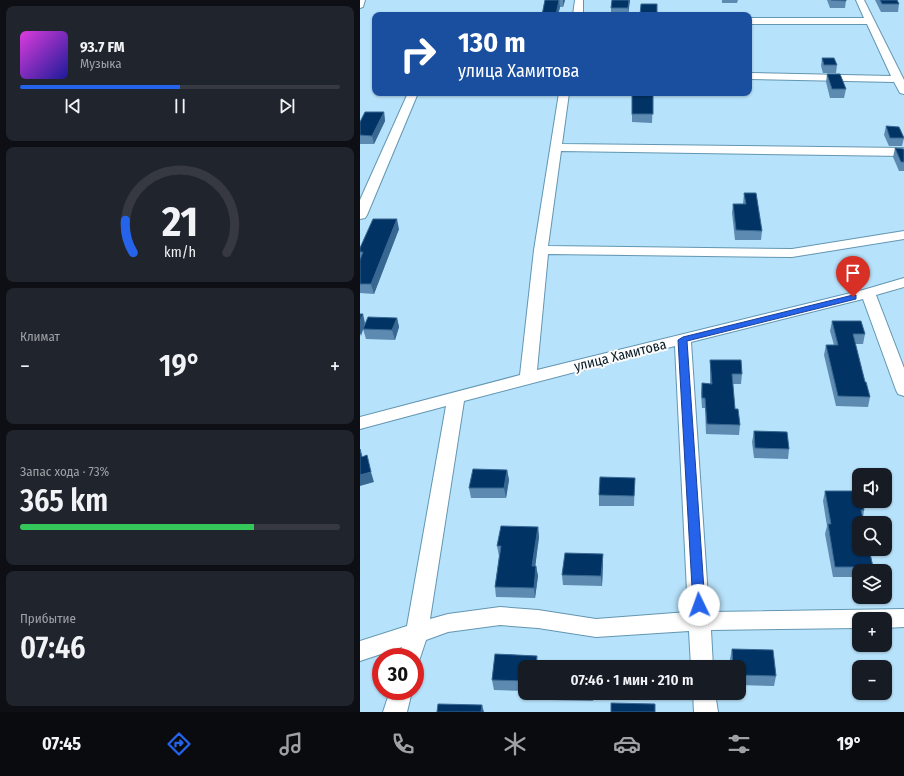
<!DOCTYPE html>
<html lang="ru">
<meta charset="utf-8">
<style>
body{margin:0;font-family:"Fira Sans Condensed",sans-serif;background:#20242c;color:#f1f3f6;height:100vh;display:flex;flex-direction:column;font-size:15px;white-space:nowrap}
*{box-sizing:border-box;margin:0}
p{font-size:13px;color:#9ea1a6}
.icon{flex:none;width:22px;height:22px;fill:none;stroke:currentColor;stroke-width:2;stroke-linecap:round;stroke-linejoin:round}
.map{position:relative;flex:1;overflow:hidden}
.side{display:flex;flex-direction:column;gap:6px;padding:6px;background:#0d0f14;width:360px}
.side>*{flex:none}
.banner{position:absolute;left:12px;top:12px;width:380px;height:84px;border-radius:8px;box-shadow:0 1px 3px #0004;background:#1a4fa0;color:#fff;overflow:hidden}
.controls{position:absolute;left:492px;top:468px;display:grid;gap:8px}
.controls a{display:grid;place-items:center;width:40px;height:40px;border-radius:8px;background:#171b24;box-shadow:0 1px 3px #0004;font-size:20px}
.speed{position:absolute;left:12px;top:648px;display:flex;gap:8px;font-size:20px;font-weight:700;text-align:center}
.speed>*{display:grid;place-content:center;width:52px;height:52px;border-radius:50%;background:#171b24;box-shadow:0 1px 3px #0004;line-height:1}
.speed .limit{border:6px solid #d22;background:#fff;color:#111}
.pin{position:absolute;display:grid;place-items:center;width:34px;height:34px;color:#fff;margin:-41px -17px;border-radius:50% 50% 50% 0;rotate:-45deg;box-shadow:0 0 4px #0007}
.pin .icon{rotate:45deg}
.me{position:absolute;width:44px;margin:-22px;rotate:357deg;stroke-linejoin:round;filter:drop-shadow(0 0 3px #0008)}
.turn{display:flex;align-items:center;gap:14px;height:84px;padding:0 20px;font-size:18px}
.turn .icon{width:52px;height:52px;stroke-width:2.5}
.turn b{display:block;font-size:28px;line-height:34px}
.big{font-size:30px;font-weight:600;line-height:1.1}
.side .card{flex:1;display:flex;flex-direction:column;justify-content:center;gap:6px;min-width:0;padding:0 14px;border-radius:8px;background:#20242c}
.side .dial{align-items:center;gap:0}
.dial svg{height:104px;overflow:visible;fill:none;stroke:#363941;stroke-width:7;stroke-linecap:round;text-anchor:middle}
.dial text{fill:#f1f3f6;stroke:none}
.song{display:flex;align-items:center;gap:12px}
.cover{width:48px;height:48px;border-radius:6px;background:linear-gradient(135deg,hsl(300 70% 55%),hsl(240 70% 35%))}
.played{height:4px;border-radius:2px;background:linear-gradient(90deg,#2563eb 50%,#363941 50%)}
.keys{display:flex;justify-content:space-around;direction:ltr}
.heat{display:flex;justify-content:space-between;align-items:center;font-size:22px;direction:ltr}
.charge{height:6px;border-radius:3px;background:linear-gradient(90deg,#34c759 73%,#363941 0)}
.trip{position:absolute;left:158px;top:660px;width:228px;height:40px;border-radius:8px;background:#171b24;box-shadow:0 1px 3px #0004;font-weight:600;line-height:40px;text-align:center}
.tab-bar{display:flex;height:64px;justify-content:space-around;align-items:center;background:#090b0e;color:#9ea1a6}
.tab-bar .icon{width:28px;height:28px}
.tab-bar .selected{color:#2563eb}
.tab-bar b{font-size:18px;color:#f1f3f6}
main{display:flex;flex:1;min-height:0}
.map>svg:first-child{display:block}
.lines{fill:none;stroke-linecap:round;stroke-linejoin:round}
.minor-casing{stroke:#6296b2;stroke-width:2}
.minor{fill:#fff;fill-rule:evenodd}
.wall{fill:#5c8ab0}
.shaded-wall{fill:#386892}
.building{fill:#013365;stroke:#386892}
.route{fill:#2563eb;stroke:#184099}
.labels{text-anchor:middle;stroke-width:4;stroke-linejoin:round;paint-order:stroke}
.street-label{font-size:14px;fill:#051a25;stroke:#fcfcfc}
</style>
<main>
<section class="side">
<div class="card">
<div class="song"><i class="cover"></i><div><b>93.7 FM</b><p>Музыка</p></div></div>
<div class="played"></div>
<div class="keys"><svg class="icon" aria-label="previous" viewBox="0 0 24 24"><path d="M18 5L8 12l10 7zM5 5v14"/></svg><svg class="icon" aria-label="pause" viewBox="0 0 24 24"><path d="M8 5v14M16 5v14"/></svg><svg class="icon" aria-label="next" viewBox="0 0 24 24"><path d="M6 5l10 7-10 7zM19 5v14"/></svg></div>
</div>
<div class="card dial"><svg viewBox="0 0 100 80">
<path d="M14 69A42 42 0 1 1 86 69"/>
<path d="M14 69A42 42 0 0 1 8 44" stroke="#2563eb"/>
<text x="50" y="56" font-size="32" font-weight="700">21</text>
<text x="50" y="72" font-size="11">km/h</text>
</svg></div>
<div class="card"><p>Климат</p>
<div class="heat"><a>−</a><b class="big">19°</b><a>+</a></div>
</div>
<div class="card"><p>Запас хода · 73%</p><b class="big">365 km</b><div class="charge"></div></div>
<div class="card"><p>Прибытие</p><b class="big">07:46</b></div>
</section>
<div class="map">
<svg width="544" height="712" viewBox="0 0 544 712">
<rect width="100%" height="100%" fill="#b7e2fb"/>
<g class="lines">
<defs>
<g id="minor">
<polygon points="0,0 5,0 3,7 0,8"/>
<polygon points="215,0 223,0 223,15 213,15"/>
<polygon points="496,0 504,0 544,80 544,94 540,93 534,82 389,79 389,73 531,76 507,24 389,24 389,18 504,18"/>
<polygon points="48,93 58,93 7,215 5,218 0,219 0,200"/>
<path d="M 199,93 L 209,93 L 202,144 L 544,148 L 544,156 L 201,151 L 188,246 L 432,249 L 544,231 L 544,239 L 432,257 L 188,254 L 177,370 L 503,290 L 544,278 L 544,287 L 516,295 L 544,368 L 544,396 L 538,394 L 536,390 L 503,299 L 331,342 L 349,612 L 544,609 L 544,627 L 525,628 L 525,619 L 499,619 L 499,628 L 351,630 L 353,667 L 331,667 L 329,631 L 236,637 L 178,628 L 140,625 L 88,632 L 66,640 L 58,664 L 55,665 L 55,657 L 39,657 L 42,647 L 0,661 L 0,641 L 47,626 L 86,406 L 0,429 L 0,417 L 160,375 L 174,250 ZM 315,346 L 328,612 L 236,619 L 178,610 L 140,607 L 88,614 L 70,619 L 104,401 Z"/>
<polygon points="30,691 52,691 47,712 23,712"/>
<polygon points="333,693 355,693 358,712 334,712"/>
</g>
</defs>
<!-- minor casing -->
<use href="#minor" class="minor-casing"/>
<!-- minor -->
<use href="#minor" class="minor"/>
</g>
<!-- wall -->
<g class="wall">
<polygon points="185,0 205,0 203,7 200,7 198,15 182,15"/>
<polygon points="270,0 268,15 251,15 251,8"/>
<polygon points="362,0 378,0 377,3 362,3"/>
<polygon points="467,0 486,0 485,8 470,8"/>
<polygon points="515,0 537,0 539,4 538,12 521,12"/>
<polygon points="462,58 477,65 476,73 463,73 461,66"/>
<polygon points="467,74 486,89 484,98 470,98 466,82"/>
<polygon points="293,93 292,123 272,122 272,114"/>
<polygon points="24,112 25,121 14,144 0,144 0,122"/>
<polygon points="526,126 544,138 542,146 529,146 524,135"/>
<polygon points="535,148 544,149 544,171 539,171 533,157"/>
<polygon points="384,193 402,231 401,240 375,240 372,213 373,204 383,204"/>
<polygon points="39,229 14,294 0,293 0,248"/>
<polygon points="37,318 39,327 35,340 6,339 3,329"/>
<polygon points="472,321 505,334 503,344 495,344 505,382 510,397 508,407 476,406 464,355 466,345 474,345 470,331"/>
<polygon points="350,360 382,374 381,384 373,384 375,409 380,425 379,435 346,434 345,408 342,408 341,393 342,383 350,384"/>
<polygon points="394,431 429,449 428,459 394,458 392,442"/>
<polygon points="147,470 149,480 146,498 111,498 109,488"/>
<polygon points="275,478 274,506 239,506 239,495"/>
<polygon points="465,491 504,510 503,518 513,567 512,571 499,571 499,577 473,577 465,534 467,526 463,501"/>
<polygon points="178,527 179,537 175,566 176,566 178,576 175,598 136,597 135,587 139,556 137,546"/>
<polygon points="243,564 242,586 203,585 202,575"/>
<polygon points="372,649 416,676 414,686 379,685 379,667 371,667 370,659"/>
<polygon points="135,654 177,656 178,663 234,664 234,667 165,667 165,691 134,690 132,680"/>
<polygon points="190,693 234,693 233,701 191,700"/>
</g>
<!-- shaded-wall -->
<g class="shaded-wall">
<polygon points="199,0 200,7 198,15 196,15"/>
<polygon points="203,0 205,0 203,7"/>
<polygon points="269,0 270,0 268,15 268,8"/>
<polygon points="24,112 25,121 14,144 12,136"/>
<polygon points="37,219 39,229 14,294 11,284"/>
<polygon points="3,314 5,323 1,336 0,333 0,321"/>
<polygon points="37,318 39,327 35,340 32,330"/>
<polygon points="147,470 149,480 146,498 144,488"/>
<polygon points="11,472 14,482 0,486 0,475"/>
<polygon points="178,527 179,537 174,576 172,566"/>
<polygon points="243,554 243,564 242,586 241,576"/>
<polygon points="176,566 178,576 175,598 174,588"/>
<polygon points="122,705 124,712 121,712"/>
</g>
<!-- building -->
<g class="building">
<polygon points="185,0 199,0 196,15 182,15"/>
<polygon points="252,0 269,0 268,8 251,8"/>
<polygon points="471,0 486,0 486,1 472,0"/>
<polygon points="520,0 537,0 539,4 522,4"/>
<polygon points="281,4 297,4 297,15 280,15"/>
<polygon points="462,58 474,58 477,65 464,65"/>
<polygon points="467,74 480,74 486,89 472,89"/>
<rect x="272" y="93" width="21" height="21"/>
<polygon points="5,112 24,112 12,136 0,135 0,122"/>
<polygon points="526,126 539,127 544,138 530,138"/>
<polygon points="535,148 544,149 544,162 541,162"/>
<polygon points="384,193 396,193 402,231 376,230 373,204 386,204"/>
<polygon points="13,219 37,219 11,284 0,284 0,260 3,252 0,252 0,248"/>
<polygon points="0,314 3,314 0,321"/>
<polygon points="8,317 37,318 32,330 3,329"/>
<polygon points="472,321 501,321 505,334 493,334 505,382 506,382 510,397 478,396 466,345 478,345"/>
<polygon points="350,360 381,360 382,374 372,374 375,409 378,409 380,425 347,424 345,398 342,398 342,383 352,384"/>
<polygon points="394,431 427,432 429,449 395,448"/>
<polygon points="0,449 2,457 7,455 11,472 0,475"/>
<polygon points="113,469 147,470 144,488 109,488"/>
<polygon points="240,477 275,478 274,496 239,495"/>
<polygon points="465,491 499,491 499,501 502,501 504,510 501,510 504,523 499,523 499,549 509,549 513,567 475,567 468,524 471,524"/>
<polygon points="141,526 178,527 172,566 176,566 174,588 135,587 141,546 137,546"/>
<polygon points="205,553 243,554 241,576 202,575"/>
<polygon points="372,649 413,650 416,676 379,675 379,667 373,667"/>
<polygon points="135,654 177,656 176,663 234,664 234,667 165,667 165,681 132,680"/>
<polygon points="251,703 295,704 295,712 251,712"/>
<polygon points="78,704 122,705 121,712 77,712"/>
</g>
<!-- route -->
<polygon class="route" points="493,295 496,295 496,299 327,341 345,605 343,609 339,611 334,609 333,605 318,340 323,337"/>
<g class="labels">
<!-- street labels -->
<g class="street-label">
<text transform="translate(260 355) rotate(-14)" y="5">улица Хамитова</text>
</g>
</g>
</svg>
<div class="controls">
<a><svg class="icon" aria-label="sound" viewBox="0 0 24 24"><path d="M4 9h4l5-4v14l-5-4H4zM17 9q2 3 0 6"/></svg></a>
<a><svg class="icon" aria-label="search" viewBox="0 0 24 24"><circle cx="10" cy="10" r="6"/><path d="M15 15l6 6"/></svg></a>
<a><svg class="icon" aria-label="layers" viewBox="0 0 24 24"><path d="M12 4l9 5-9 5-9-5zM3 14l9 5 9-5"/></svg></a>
<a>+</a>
<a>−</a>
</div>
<div class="speed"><div class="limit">30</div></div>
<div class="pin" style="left:493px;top:297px;background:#d93025"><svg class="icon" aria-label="arrive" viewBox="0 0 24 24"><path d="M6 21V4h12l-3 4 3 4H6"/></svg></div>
<svg class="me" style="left:339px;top:605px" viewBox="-20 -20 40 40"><circle r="19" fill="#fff"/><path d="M0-13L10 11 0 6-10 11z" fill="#2563eb"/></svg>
<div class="trip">07:46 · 1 мин · 210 m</div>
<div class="banner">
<div class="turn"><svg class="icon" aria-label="right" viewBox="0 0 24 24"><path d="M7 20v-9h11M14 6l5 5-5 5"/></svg><div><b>130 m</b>улица Хамитова</div></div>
</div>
</div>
</main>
<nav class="tab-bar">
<b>07:45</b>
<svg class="icon selected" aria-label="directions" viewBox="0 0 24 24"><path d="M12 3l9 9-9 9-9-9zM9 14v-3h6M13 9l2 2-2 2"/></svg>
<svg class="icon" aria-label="music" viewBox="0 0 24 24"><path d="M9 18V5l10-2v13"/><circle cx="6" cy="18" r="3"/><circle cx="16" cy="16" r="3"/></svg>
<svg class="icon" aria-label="phone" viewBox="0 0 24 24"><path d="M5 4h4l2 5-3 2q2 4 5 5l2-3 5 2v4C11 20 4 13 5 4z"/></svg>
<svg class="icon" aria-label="climate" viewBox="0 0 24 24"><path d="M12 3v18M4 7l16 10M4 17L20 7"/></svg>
<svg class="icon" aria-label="car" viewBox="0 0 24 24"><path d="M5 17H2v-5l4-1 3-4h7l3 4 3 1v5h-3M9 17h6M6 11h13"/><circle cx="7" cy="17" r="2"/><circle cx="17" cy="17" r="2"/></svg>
<svg class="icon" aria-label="filters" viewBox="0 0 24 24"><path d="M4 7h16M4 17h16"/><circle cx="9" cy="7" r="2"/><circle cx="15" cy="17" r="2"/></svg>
<b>19°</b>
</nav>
